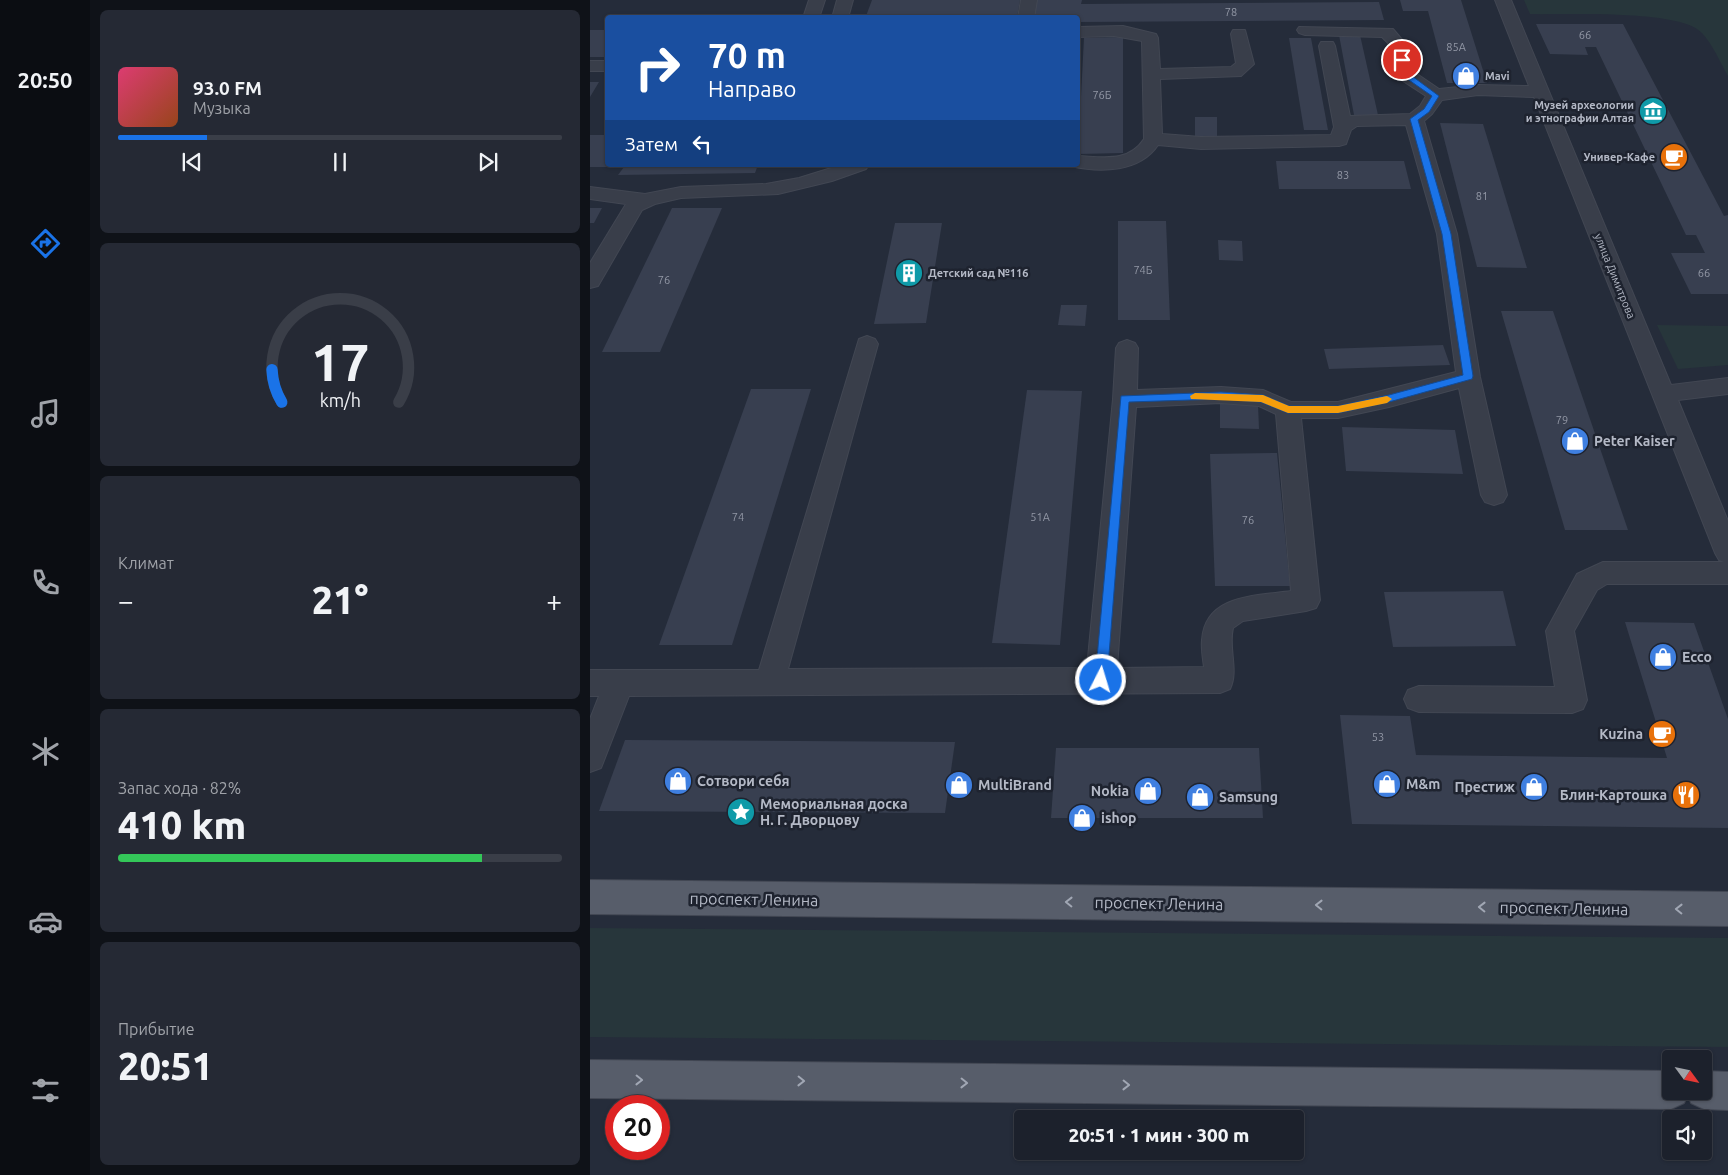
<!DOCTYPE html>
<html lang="ru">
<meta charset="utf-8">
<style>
body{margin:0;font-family:Ubuntu,sans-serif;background:#252934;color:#f1f3f6;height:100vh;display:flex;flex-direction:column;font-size:19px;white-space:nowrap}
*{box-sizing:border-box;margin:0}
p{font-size:16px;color:#a0a3a9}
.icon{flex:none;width:28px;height:28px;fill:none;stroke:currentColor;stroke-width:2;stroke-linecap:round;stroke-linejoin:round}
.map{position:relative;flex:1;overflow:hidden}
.details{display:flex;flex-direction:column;gap:10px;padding:10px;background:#0f1218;width:500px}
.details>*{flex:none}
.guide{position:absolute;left:15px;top:15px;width:475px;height:152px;border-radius:5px;box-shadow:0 1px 4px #0004,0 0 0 1px #3a3e48;background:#1a4fa0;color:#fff;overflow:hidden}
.needle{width:32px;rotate:123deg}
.fabs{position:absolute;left:1072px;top:1050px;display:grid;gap:10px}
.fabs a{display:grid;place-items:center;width:50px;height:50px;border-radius:5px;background:#1c212c;box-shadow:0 1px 4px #0004,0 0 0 1px #3a3e48;font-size:25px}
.speed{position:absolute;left:15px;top:1095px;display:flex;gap:10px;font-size:25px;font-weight:700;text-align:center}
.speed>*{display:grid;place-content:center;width:65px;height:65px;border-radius:50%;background:#1c212c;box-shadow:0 1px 4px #0004,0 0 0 1px #3a3e48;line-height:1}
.speed .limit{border:8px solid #d22;background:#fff;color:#111}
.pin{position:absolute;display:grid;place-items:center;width:42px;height:42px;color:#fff;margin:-21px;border:2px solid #fff;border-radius:50%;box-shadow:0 1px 5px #0007}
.me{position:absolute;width:55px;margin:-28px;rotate:5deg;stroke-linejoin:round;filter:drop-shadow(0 0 4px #0008)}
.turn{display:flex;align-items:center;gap:18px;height:105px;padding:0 20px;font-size:22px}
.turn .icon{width:65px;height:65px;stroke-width:2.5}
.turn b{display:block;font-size:35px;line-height:42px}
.then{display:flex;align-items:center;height:48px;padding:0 20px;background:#0003;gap:10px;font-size:19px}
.big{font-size:38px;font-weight:800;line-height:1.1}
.details .card{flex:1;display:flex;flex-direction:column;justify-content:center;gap:8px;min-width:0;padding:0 18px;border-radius:8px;background:#252934}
.details .dial{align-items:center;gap:0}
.dial svg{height:130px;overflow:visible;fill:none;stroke:#3a3e48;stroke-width:7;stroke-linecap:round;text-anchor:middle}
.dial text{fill:#f1f3f6;stroke:none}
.song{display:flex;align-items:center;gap:15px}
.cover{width:60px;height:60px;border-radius:8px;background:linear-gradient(135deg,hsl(340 70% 55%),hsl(20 70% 35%))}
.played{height:5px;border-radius:2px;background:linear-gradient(90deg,#1a73e8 20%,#3a3e48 20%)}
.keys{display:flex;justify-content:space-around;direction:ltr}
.heat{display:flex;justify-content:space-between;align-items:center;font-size:28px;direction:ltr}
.charge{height:8px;border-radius:4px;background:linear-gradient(90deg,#34c759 82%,#3a3e48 0)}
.trip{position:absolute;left:424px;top:1110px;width:290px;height:50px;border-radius:5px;background:#1c212c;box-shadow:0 1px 4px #0004,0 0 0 1px #3a3e48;font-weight:800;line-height:50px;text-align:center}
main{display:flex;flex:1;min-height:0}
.dock{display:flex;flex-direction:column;width:90px;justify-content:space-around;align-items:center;background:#0b0d12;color:#a0a3a9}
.dock .icon{width:35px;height:35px}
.dock .selected{color:#1a73e8}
.dock b{font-size:22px;color:#f1f3f6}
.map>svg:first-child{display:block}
.green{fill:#27363b}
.building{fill:#383f50}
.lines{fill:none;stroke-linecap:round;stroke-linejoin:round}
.minor-casing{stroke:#424753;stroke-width:2}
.major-casing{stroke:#424753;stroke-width:2}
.minor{fill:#393e4a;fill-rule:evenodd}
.major{fill:#575d6a;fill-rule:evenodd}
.oneway{stroke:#a1a7b4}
.route{fill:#1a73e8;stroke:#114b97}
.slow{fill:#f59e0b}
.labels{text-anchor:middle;stroke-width:5;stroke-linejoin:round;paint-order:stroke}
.number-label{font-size:11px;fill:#9398a6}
.far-poi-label{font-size:11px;font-weight:bold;fill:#b4b9c6;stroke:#1e232f;text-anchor:start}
.far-street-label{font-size:11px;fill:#b4b9c6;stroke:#1e232f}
.poi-label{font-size:14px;font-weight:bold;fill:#b4b9c6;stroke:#1e232f;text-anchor:start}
.near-street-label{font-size:16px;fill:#b4b9c6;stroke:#1e232f}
</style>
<main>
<nav class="dock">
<b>20:50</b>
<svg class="icon selected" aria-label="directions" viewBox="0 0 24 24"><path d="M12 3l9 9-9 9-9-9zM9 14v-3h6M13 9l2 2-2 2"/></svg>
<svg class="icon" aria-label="music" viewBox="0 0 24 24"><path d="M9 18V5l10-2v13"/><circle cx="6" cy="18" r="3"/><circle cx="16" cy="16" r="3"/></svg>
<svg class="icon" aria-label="phone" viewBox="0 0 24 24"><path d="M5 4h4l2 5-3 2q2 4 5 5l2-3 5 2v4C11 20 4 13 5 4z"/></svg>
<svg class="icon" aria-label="climate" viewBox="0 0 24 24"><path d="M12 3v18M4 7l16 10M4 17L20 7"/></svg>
<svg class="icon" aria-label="car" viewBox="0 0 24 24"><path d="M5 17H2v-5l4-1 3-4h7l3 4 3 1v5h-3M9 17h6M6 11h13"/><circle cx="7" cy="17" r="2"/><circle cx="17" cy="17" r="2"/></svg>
<svg class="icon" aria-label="filters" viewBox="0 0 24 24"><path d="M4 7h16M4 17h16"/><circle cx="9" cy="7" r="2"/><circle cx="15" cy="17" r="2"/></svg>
</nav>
<section class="details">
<div class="card">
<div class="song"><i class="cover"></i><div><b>93.0 FM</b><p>Музыка</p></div></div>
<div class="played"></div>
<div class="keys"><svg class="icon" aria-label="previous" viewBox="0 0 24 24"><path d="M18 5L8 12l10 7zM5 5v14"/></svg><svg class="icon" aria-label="pause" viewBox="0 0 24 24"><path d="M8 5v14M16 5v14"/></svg><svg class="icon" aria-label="next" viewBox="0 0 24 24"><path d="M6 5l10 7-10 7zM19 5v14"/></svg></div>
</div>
<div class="card dial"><svg viewBox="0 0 100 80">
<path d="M14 69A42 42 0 1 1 86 69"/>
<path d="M14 69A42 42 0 0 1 8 49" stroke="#1a73e8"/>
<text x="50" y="56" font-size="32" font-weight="700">17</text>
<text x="50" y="72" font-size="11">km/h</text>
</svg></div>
<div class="card"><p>Климат</p>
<div class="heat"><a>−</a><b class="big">21°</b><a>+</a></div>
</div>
<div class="card"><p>Запас хода · 82%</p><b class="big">410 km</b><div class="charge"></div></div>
<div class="card"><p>Прибытие</p><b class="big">20:51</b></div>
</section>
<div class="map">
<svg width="1138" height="1175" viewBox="0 0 1138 1175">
<rect width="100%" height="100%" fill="#252c3a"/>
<!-- green -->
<g class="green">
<path d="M 934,0 L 1138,0 L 1138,76 C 1130,62 1123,45 1112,33 C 1091,9 974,15 940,14 Z"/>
<polygon points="1067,325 1138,326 1138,365 1088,369"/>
<polygon points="0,928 1138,938 1138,1047 0,1037"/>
</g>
<!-- building -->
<g class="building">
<polygon points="282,0 430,0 427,18 276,16"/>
<polygon points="444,0 492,0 491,4 789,2 794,20 490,22 488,26 488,18 442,18"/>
<polygon points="810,0 871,0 897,83 857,83 838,11 813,11"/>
<polygon points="946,24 1033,24 1134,216 1138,215 1138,294 1101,294 1081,253 1115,253 1106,235 1096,235 1006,47 995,47 998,55 960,54"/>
<rect x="0" y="30" width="18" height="27"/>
<polygon points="749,35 770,35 788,115 764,115"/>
<polygon points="533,37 533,153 488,154 494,38"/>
<polygon points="699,38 721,38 738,130 714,130"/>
<polygon points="0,82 9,82 0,97"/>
<rect x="605" y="117" width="22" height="19"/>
<polygon points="850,123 893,124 937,268 887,267"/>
<polygon points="0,135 18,135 18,165 168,165 165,173 28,175 34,167 0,167"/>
<polygon points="686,161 814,161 821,189 689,189"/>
<polygon points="0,208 12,208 4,223 0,223"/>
<polygon points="82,208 132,208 70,352 12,352"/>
<polygon points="528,221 576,221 580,320 528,320"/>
<polygon points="305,223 352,223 336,323 284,324"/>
<polygon points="628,240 652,241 653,261 629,260"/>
<polygon points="471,305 497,305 495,326 468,325"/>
<polygon points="911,311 963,311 1038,530 975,530"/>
<polygon points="853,345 860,365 739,369 734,349"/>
<polygon points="161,389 221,389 142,645 69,645"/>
<polygon points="437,390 492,391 470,645 402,643"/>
<polygon points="630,403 668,404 669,429 630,428"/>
<polygon points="752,427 865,430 873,474 756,471"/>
<polygon points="687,453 700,586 625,586 620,454"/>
<polygon points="913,591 926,646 803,647 794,592"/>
<polygon points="1035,622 1104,623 1138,719 1138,828 762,824 750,715 820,716 826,755 1077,758"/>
<polygon points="35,740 365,742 355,813 9,811"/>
<polygon points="466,748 669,748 673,818 461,818"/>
</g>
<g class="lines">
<defs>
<g id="minor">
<polygon points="219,0 235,0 229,18 213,18"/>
<polygon points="247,0 263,0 258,18 242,18"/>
<polygon points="431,0 447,0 444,18 428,18"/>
<path d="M 905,0 L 921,0 L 1081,385 L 1138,378 L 1138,394 L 1088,400 L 1138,521 L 1138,584 L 1017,584 L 1007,590 L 984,631 L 997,700 L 993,709 L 982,713 L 829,712 L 818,708 L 814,699 L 818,690 L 829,686 L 965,687 L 956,631 L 987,574 L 1013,562 L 1134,562 L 1129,560 L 1125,553 L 944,97 L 888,95 L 852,100 L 842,114 L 834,121 L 867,234 L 890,377 L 917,495 L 913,502 L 904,505 L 895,502 L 891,495 L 869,388 L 799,407 L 748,418 L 711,418 L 730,600 L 726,608 L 716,611 L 653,621 L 643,628 C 638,648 649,671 640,689 L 630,693 L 39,696 L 11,768 L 0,772 L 0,719 L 9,696 L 0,696 L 0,670 L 169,670 L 269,339 L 277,336 L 285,339 L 288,344 L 198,669 L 497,668 L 523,399 L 526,348 L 529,343 L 537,340 L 545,343 L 548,348 L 547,390 L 631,387 L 673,390 L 701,402 L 748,402 L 866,372 L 847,234 L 816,125 L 767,126 L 761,130 L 756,144 L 749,146 L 611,149 L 568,145 C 550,172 511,173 481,166 L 488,165 L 488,156 C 513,157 538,163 554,139 L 552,41 L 524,36 L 488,37 L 488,27 L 533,26 L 566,34 L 568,38 L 570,69 L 641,67 L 646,63 L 641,34 L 643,30 L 655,30 L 664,64 L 651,76 L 570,79 L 572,134 L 611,137 L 741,135 L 744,127 L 729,46 L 731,42 L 743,42 L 745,46 L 760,116 L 820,114 L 830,106 L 836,96 L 813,81 L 798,43 L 792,37 L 715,35 L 709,33 L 707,30 L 709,27 L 803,29 L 814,42 L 827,74 L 849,89 L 888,85 L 939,86 ZM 631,403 L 669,406 L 686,414 L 701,591 C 667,596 615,594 612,640 C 611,649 613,659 614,667 L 527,668 L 546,407 Z"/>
<rect x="0" y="61" width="18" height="10"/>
<polygon points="251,165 279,165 276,169 242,181 188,194 91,198 65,204 52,210 8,286 0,288 0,263 36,204 0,199 0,187 55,194 91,187 176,184 209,178"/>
</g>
<g id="major">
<polygon points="0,880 1138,892 1138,926 0,914"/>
<polygon points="0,1060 1081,1071 1081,1091 1114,1091 1114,1071 1138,1072 1138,1110 1114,1109 1101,1103 1098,1095 1094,1103 1081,1109 0,1098"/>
</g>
</defs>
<!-- minor casing -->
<use href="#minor" class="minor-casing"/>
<!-- major casing -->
<use href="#major" class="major-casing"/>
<!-- minor -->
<use href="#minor" class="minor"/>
<!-- major -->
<use href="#major" class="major"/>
</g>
<!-- one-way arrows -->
<defs><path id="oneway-chevron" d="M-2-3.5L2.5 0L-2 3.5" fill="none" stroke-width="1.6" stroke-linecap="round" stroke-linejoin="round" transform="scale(1.25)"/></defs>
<g class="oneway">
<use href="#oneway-chevron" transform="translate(479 902) rotate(-179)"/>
<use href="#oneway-chevron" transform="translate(729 905) rotate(-179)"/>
<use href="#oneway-chevron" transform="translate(892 907) rotate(-179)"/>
<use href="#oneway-chevron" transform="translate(1089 909) rotate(-179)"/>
<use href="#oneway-chevron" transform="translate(49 1080) rotate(1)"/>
<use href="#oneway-chevron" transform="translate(211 1081) rotate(1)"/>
<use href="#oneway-chevron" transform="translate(374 1083) rotate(1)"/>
<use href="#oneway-chevron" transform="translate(536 1085) rotate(1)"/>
</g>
<!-- route -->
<polygon class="route" points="812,57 816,60 822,76 849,96 839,112 828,120 861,234 883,376 882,379 799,402 748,413 698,413 671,402 631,399 539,402 517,680 511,685 506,683 505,680 531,396 631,392 673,395 699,406 748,406 799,395 873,375 852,234 820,119 834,109 842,96 816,78 809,60"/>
<!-- slow -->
<polygon class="slow" points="605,393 673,395 699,406 748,406 797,396 802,399 797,403 748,413 698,413 671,402 601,399 600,396"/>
<!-- icons -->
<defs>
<symbol id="shop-disc" viewBox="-11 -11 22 22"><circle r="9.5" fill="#3f7fe0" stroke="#1e232f"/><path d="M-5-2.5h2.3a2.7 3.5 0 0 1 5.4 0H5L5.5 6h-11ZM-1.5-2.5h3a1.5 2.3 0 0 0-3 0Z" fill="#fff"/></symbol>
<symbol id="museum-disc" viewBox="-11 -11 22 22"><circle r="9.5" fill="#0f9aa8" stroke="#1e232f"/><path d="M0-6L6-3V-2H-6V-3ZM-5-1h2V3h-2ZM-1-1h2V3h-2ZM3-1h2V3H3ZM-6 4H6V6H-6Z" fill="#fff"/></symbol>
<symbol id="cafe-disc" viewBox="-11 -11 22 22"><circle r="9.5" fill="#e8710a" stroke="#1e232f"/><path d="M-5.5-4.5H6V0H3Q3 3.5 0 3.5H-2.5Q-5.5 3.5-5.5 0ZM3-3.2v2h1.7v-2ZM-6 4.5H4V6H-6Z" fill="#fff"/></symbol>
<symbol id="building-disc" viewBox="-11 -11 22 22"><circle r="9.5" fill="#0f9aa8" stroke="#1e232f"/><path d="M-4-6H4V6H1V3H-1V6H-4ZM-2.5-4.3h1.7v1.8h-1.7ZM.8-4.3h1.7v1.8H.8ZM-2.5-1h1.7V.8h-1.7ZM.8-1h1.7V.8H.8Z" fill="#fff"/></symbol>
<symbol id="restaurant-disc" viewBox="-11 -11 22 22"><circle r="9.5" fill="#e8710a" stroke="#1e232f"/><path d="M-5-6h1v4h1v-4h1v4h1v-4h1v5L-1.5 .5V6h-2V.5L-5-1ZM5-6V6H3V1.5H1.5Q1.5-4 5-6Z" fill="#fff"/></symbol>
<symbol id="sight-disc" viewBox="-11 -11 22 22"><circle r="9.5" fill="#0f9aa8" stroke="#1e232f"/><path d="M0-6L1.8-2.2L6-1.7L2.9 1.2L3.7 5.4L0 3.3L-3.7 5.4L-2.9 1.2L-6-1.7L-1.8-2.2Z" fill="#fff"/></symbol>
</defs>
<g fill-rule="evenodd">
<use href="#shop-disc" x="860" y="60" width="32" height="32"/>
<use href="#museum-disc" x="1047" y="95" width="32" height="32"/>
<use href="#cafe-disc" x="1068" y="141" width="32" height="32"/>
<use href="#building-disc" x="303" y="257" width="32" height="32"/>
<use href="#shop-disc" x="969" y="425" width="32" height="32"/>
<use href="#shop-disc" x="1057" y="641" width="32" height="32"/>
<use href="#cafe-disc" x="1056" y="718" width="32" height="32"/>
<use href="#shop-disc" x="72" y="765" width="32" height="32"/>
<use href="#shop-disc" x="781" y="768" width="32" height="32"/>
<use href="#shop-disc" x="353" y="769" width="32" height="32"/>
<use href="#shop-disc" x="928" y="771" width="32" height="32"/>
<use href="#shop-disc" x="542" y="775" width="32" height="32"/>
<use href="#restaurant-disc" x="1080" y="779" width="32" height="32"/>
<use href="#shop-disc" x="594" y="781" width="32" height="32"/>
<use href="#sight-disc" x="135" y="796" width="32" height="32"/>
<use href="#shop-disc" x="476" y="802" width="32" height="32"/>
</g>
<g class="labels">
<!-- number labels -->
<g class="number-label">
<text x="641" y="16">78</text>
<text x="995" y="39">66</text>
<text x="866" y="51">85А</text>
<text x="512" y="99">76Б</text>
<text x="753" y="179">83</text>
<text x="892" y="200">81</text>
<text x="553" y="274">74Б</text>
<text x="1114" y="277">66</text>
<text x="74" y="284">76</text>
<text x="972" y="424">79</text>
<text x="148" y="521">74</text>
<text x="450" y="521">51А</text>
<text x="658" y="524">76</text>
<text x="788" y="741">53</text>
</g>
<!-- far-poi labels -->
<g class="far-poi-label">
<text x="895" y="80">Mavi</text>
<text x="1044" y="109" text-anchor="end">Музей археологии<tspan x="1044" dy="13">и этнографии Алтая</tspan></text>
<text x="1065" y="161" text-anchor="end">Универ-Кафе</text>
<text x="338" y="277">Детский сад №116</text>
</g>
<!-- far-street labels -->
<g class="far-street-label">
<text transform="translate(1025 276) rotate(68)" y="4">улица Димитрова</text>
</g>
<!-- poi labels -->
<g class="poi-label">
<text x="1004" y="446">Peter Kaiser</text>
<text x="1092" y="662">Ecco</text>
<text x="1053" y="739" text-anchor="end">Kuzina</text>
<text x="107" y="786">Сотвори себя</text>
<text x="816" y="789">М&amp;m</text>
<text x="388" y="790">MultiBrand</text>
<text x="925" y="792" text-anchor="end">Престиж</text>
<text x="539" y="796" text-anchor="end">Nokia</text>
<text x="1077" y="800" text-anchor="end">Блин-Картошка</text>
<text x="629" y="802">Samsung</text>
<text x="170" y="809">Мемориальная доска<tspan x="170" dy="16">Н. Г. Дворцову</tspan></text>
<text x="511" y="823">ishop</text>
</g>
<!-- near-street labels -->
<g class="near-street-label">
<text transform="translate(164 899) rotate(1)" y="6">проспект Ленина</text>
<text transform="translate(569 903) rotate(1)" y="6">проспект Ленина</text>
<text transform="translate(974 908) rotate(1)" y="6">проспект Ленина</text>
</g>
</g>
</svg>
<div class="fabs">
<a><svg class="needle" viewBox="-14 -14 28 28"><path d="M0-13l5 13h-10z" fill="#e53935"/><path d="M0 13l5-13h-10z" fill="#a0a3a9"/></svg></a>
<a><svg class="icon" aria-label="sound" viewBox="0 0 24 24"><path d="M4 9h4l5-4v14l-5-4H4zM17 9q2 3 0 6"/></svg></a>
</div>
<div class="speed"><div class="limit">20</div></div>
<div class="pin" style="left:812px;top:60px;background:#d93025"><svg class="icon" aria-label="arrive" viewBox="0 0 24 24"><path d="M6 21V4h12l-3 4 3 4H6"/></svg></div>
<svg class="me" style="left:511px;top:680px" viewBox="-20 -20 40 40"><circle r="17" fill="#1a73e8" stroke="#fff" stroke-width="3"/><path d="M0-11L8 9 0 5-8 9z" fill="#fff"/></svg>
<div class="trip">20:51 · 1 мин · 300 m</div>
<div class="guide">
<div class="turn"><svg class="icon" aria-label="right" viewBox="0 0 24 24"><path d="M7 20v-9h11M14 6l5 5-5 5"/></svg><div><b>70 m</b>Направо</div></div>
<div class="then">Затем<svg class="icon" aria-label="left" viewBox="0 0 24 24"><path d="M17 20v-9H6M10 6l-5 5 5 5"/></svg></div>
</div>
</div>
</main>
